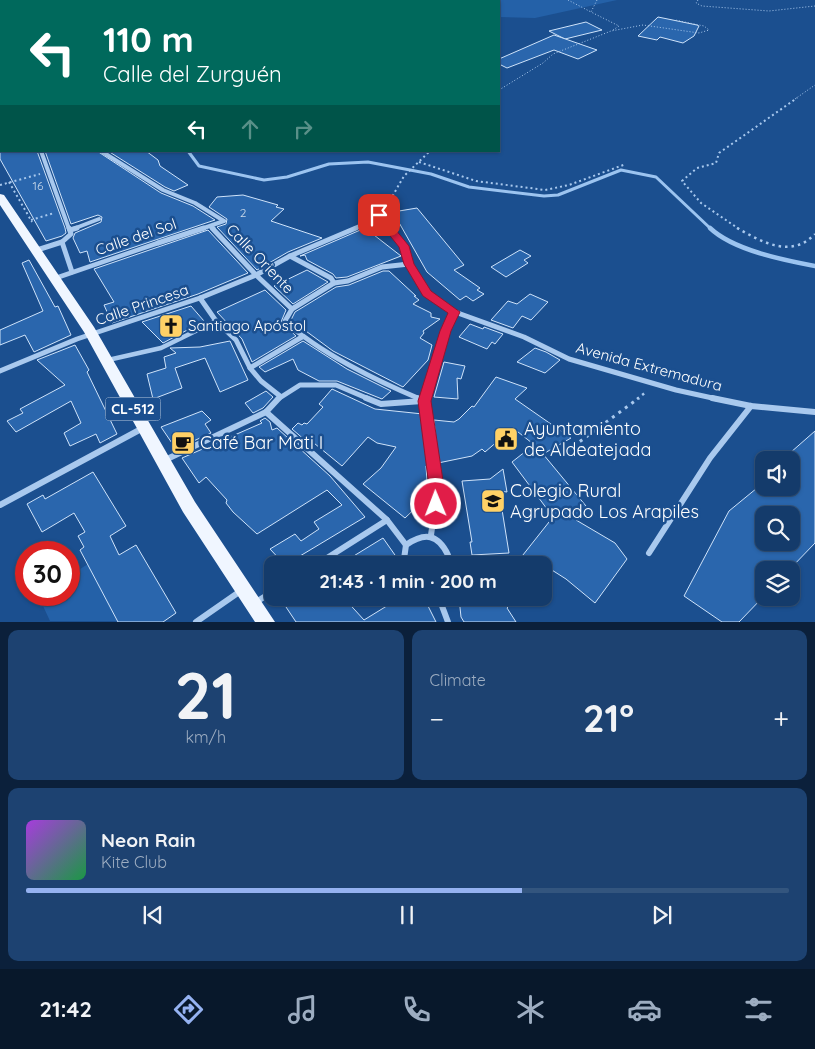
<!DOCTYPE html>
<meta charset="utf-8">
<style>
body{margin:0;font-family:Quicksand,sans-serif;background:#1d4271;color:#f1f3f6;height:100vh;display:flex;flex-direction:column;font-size:19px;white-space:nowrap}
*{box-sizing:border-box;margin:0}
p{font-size:16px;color:#9dadc1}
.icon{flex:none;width:28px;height:28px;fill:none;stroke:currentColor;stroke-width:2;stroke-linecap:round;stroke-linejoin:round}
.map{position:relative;height:622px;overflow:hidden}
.sheet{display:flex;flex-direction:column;gap:8px;padding:8px;background:#0b203b;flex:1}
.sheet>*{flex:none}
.top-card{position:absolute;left:0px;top:0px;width:500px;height:152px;box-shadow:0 1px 4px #0004,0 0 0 1px #33557e;background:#00695c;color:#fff;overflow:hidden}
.buttons{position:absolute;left:755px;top:451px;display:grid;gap:10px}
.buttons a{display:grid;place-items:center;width:45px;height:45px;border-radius:10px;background:#143b6b;box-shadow:0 1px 4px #0004,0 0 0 1px #33557e;font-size:25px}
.speed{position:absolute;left:15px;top:541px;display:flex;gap:10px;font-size:25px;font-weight:700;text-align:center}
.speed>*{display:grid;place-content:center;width:65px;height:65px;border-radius:50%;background:#143b6b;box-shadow:0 1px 4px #0004,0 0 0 1px #33557e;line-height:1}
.speed .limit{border:8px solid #d22;background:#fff;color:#111}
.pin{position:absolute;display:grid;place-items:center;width:42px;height:42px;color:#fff;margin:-21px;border-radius:10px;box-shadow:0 2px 8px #0006}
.me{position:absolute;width:55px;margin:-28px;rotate:359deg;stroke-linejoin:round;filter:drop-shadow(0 0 4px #0008)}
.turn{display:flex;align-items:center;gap:18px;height:105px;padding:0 20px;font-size:22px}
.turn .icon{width:65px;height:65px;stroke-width:2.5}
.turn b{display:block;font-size:35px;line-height:42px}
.lanes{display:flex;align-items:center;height:48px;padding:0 20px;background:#0003;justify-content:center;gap:25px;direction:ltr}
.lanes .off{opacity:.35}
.big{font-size:38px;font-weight:800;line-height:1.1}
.sheet .tile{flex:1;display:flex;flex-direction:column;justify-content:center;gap:8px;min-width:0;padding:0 18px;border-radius:10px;background:#1d4271}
.sheet .dial{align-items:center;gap:0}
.dial b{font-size:65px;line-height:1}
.song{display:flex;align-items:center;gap:15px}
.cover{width:60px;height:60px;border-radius:8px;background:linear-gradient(135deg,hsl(280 70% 55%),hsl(140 70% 35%))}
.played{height:5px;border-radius:2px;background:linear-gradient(90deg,#95b2f1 65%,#33557e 65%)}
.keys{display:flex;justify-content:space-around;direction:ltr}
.heat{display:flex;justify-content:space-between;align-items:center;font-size:28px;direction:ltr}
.sheet .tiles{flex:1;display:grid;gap:8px;grid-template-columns:1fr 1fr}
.tile:last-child{grid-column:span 2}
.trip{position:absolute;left:264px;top:556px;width:288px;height:50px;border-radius:10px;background:#143b6b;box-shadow:0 1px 4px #0004,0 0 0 1px #33557e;font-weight:800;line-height:50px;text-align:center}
.tab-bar{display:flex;height:80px;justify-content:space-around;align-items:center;background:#08182b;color:#9dadc1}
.tab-bar .icon{width:35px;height:35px}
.tab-bar .on{color:#95b2f1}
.tab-bar b{font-size:22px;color:#f1f3f6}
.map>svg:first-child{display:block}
.green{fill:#2461a8}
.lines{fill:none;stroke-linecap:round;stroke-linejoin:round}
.stream-far2{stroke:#9cc4f0;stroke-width:2.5}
.stream-far1{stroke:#9cc4f0;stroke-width:3}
.stream{stroke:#9cc4f0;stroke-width:4.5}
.building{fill:#2a66ad;stroke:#cfe3fa;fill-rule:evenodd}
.path-far3{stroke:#a9c9ee;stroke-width:1;stroke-dasharray:1 2;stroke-linecap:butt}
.path-far2{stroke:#a9c9ee;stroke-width:2;stroke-dasharray:2 3;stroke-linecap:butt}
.path-far1{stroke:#a9c9ee;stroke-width:2.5;stroke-dasharray:2.5 4;stroke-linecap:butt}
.path{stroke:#a9c9ee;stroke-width:3;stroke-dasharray:3 5;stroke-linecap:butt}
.pedestrian{stroke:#a9c9ee;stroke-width:4.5}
.minor-far2{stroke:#a9c9ee;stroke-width:4}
.minor-far1{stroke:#a9c9ee;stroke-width:5}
.minor{stroke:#a9c9ee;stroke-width:6}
.primary{fill:#f0f6ff;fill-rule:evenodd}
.route{fill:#e11d48;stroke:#92132f}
.labels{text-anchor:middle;stroke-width:5;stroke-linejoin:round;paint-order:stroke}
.number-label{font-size:12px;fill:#cad9ea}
.shield{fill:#1b4f8f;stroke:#bbcadd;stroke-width:1}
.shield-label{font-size:14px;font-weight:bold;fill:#fff}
.street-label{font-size:15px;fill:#fff;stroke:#1b4f8f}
.poi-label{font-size:15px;fill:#fff;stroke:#1b4f8f;text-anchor:start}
.near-poi-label{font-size:18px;fill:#fff;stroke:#1b4f8f;text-anchor:start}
</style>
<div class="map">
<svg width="815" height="622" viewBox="0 0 815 622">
<rect width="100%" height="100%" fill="#1b4f8f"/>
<!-- green -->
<g class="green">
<polygon points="489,0 617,0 535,18 499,17 499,1 487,1"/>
<polygon points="88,564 118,621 50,621 38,595 69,595 69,576"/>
</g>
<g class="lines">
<!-- stream-far2 -->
<g class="stream-far2">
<polyline points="63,1 65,0"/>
<polyline points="190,1 192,0"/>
</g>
<!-- stream-far1 -->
<polyline class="stream-far1" points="188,151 199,166 264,180 287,177 329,164 368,162 431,174 469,187 544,196 558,195 621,170 656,177 711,229"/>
<!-- stream -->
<path class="stream" d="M 710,228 C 733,250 783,260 815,266"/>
</g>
<!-- building -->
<g class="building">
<polygon points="658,17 697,25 699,26 694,36 683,43 660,37 657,40 638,36"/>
<polygon points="586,22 602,30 565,39 549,31"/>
<polygon points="554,35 597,50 578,59 554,50 507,68 499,64 499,59"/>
<polygon points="0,151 37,151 65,228 66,233 62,236 46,241 0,159"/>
<polygon points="45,151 97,151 161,193 193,206 215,220 90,262 87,251 80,253 73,238 75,233 101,222 102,217 98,215 71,224"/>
<polygon points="108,151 146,151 158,160 160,166 188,185 174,191 165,187"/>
<polygon points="243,195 278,205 276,207 284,209 271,221 322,238 288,252 257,270 217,227 226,224 227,219 209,207 217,197"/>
<polygon points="417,208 464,265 454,270 480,288 477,290 484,294 473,301 466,296 460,300 427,272 393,212"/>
<polygon points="365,228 401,256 347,277 336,278 333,274 307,260 305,255 300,256"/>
<polygon points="208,230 248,273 198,294 112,323 104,305 114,302 94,269"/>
<polygon points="520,250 531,256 524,260 528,263 506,277 491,267"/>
<polygon points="29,260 55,307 58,306 71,335 34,352 25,335 0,345 0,330 43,311 22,263"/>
<polygon points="307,270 328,282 293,304 274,286"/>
<polygon points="383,271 389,271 416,296 414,296 419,300 413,304 431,313 431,317 440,319 423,331 424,333 420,338 432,345 428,360 403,387 333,351 291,320 295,312 336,287 349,285"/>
<polygon points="265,290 286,310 281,322 296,336 252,362 242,339 217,312"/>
<polygon points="530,294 548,302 531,320 522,316 513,328 491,320 508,301 517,304"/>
<polygon points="191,306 204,321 163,343 142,322"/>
<polygon points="470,324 483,329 484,327 503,334 495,344 492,342 487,349 459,337"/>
<polygon points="230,341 248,380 220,392 205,358 175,368 182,388 153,399 147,374 166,368 164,357 176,353 170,348 200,347"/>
<polygon points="303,341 347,369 391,391 382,399 337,381 319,381 298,370 293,359 265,372 259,367"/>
<polygon points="75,345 89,370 87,372 117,434 100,443 96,434 70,446 64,433 81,423 71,401 16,432 7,421 23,413 20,409 65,385 37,360"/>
<polygon points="535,348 546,352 560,360 545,373 517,362"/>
<polygon points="444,362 465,366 461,379 457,378 458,399 434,397"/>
<polygon points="496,377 527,388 515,399 571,438 543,454 586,506 576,520 615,543 627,559 595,603 566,579 544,565 515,565 553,517 512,462 526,451 523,449 532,443 513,428 485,452 482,449 472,456 438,463 434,420 454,422 459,419 472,406 474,407"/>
<polygon points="332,389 375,409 423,414 429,465 426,466 428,496 405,518 363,484 381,468 396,447 377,443 368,437 342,466 309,439 306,441 292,429 298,423 302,425 304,423 307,424 323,407 319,404"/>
<polygon points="266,391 273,397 263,408 253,413 245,403"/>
<polygon points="202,411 211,420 205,424 211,433 176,449 161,427"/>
<polygon points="265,418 270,422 272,430 277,428 330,476 365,517 285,565 270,549 295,534 301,541 319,529 314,522 342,505 327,490 257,534 233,512 226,503 227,500 206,477 199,483 182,458 262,423 260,421"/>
<path d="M 815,431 L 815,543 L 789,570 L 764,570 L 764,596 L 739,622 L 722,622 L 684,596 L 729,511 L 757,488 L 791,488 L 791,460 L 782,460 ZM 764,515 L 791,515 L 791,542 L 764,542 Z"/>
<polygon points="503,469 507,492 499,491 509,553 472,555 470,542 472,542 462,481 490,479"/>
<polygon points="93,472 126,526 110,536 119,555 136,545 176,613 163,622 118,622 80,550 84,547 78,536 85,532 74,513 42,532 27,504 43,495 45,499"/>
<polygon points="383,538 402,565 339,565"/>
<polygon points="280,598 344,598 364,620 390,604 386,598 424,598 436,622 296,622"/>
<polygon points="459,598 517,598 507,608 516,622 464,622 461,617"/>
</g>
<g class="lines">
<!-- path-far3 -->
<g class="path-far3">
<polyline points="568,0 591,12"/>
<polyline points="597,0 591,12 619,26 613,30"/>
<polyline points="698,0 696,3 702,6 769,11 815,6"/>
<polyline points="231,1 234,0"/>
<polyline points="499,90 543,63 553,54 611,31 643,25 699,33 709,30 704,26 675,20"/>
<polyline points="795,99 815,85"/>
</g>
<!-- path-far2 -->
<g class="path-far2">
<polyline points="419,162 476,181 545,190 569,185 626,164"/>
<polyline points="9,182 32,222"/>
<polyline points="0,185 40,174"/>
<polyline points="385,209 404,176 430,151"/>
<polyline points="31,220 54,213"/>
<polyline points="739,229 701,203 682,181 697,168 716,163 719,153 797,98"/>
</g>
<!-- path-far1 -->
<g class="path-far1">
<path d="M 737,228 C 762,242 791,259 815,234"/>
<polyline points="637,399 646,392"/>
</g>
<!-- path -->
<polyline class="path" points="567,451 639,398"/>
<!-- pedestrian -->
<g class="pedestrian">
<polyline points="56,278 158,243"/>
<polyline points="108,360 161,348 216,321"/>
</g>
<!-- minor-far2 -->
<g class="minor-far2">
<polyline points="41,151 69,229"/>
<polyline points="101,151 163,190 195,203 224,221"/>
<polyline points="211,226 214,229"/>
<polyline points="73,229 99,219"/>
<polyline points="201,229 224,221"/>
<polyline points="354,229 379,215 390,229"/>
</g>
<!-- minor-far1 -->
<g class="minor-far1">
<polyline points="69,228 71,234 62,242 72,272"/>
<polyline points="212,228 256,275 292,309"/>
<polyline points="389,228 404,246 409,264 427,294 455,312 524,337 569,359 676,390 717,399"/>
<polyline points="70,230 77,228"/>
<polyline points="158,243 204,228"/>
<polyline points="37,250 62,242"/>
<polyline points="290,256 331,278 334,283"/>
<path d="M 409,264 L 382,267 L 348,281 L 334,283 L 292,309 L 285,321 C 318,352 377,381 420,399"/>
<polyline points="200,298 216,321 236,340 250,368 261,381 280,396"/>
<polyline points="250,368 302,337"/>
<polyline points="0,371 77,339 200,298 256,275 290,256 356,228"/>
<polyline points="278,399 300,385 336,385 369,399"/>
<polyline points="426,399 446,331 455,312"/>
</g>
<!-- minor -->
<g class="minor">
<polyline points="366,398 381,404 422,401"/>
<polyline points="417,398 425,401"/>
<polyline points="426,398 437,494 431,535"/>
<polyline points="712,398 751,406 815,412"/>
<polyline points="266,412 387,520 406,545"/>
<polyline points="165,460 266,412 279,398"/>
<polyline points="0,505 143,428"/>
<polyline points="649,553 710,458 751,406"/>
<polyline points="316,565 387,520"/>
<path d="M 409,565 L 404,559 L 406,545 C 425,532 438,534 448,555 L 444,565"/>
<polyline points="439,598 448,622"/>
<polyline points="256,602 272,592"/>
<polyline points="196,622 242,590"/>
</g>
<!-- primary -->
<polygon class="primary" points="0,194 4,195 94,327 195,502 275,622 255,622 183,512 84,332 0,205"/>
</g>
<!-- route -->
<polygon class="route" points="375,213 382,213 409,246 414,264 431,291 460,312 451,331 431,401 445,494 441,509 436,511 430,509 428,504 430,494 418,401 440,331 448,313 423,296 404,264 399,247 375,217"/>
<!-- icons -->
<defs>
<symbol id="church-square" viewBox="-11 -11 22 22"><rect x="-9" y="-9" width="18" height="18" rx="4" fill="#ffd166" stroke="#1b4f8f"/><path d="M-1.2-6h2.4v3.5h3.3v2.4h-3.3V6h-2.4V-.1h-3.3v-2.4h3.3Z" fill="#111"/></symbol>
<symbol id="civic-square" viewBox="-11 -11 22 22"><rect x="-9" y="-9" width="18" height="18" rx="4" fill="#ffd166" stroke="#1b4f8f"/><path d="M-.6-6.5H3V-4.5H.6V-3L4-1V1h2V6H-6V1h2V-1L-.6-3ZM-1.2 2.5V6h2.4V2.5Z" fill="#111"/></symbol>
<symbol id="cafe-square" viewBox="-11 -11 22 22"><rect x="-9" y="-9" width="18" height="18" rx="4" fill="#ffd166" stroke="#1b4f8f"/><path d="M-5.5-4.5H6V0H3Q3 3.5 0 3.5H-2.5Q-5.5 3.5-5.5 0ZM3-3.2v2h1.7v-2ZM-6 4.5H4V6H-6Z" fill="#111"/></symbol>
<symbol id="school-square" viewBox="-11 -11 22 22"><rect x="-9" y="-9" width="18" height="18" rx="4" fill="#ffd166" stroke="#1b4f8f"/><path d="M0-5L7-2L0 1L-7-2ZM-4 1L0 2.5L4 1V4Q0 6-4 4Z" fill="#111"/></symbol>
</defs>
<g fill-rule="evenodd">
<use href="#church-square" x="157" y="312" width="28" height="28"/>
<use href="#civic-square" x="492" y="425" width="28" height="28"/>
<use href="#cafe-square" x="169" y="429" width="28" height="28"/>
<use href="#school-square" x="479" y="487" width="28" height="28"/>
</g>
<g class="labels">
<!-- number labels -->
<g class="number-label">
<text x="38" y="190">16</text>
<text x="243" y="217">2</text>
</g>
<!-- shield labels -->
<rect class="shield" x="105.5" y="397.5" width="55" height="23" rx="4"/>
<g class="shield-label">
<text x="133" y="414">CL-512</text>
</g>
<!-- street labels -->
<g class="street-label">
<text transform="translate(136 237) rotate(-19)" y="5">Calle del Sol</text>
<text transform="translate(260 259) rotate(46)" y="5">Calle Oriente</text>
<text transform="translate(142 305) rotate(-19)" y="5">Calle Princesa</text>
<text transform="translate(649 367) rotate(15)" y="5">Avenida Extremadura</text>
</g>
<!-- poi labels -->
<g class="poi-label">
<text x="188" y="331">Santiago Apóstol</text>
</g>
<!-- near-poi labels -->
<g class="near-poi-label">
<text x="524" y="435">Ayuntamiento<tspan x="524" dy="21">de Aldeatejada</tspan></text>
<text x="200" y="449">Café Bar Mati I</text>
<text x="510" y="497">Colegio Rural<tspan x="510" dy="21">Agrupado Los Arapiles</tspan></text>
</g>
</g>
</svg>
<div class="buttons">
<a><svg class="icon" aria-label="sound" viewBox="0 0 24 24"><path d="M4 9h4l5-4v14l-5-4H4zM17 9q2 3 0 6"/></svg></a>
<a><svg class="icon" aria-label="search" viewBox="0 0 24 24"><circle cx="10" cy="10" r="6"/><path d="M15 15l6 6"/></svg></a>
<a><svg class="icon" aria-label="layers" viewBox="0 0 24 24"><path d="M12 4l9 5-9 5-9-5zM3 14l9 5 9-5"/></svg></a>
</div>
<div class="speed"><div class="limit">30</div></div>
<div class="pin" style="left:379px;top:215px;background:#d93025"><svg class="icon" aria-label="arrive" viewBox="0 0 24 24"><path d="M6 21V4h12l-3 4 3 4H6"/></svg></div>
<svg class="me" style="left:436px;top:504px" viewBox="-20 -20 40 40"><circle r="17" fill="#e11d48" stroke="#fff" stroke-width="3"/><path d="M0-11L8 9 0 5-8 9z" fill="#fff"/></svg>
<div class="trip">21:43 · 1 min · 200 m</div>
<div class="top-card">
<div class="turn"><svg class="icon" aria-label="left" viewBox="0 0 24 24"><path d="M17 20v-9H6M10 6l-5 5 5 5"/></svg><div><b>110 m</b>Calle del Zurguén</div></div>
<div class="lanes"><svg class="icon" aria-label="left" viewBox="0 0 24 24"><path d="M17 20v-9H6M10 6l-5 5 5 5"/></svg><svg class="icon off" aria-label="ahead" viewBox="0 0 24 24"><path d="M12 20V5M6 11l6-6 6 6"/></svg><svg class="icon off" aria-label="right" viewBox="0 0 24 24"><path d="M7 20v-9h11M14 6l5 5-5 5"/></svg></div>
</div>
</div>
<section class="sheet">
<div class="tiles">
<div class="tile dial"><b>21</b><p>km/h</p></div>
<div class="tile"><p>Climate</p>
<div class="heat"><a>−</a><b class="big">21°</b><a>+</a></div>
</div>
<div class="tile">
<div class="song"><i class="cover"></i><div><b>Neon Rain</b><p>Kite Club</p></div></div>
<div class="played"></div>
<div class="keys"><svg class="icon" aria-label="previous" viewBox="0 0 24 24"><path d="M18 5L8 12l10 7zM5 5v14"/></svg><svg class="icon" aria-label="pause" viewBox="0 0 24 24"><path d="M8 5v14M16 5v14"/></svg><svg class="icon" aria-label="next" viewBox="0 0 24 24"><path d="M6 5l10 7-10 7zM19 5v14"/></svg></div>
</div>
</div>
</section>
<nav class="tab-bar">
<b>21:42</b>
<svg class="icon on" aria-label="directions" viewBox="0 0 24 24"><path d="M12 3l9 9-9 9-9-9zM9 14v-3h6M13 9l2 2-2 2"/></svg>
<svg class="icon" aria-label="music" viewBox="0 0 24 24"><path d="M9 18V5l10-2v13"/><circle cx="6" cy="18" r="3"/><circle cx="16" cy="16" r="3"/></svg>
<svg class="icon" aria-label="phone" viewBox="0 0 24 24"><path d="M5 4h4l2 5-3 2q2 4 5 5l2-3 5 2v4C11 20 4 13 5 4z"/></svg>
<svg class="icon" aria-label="climate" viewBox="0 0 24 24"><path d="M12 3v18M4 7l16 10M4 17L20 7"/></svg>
<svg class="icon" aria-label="car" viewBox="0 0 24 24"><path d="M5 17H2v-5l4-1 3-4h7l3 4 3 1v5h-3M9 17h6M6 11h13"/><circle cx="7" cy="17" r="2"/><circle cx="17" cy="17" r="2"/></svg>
<svg class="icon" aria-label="filters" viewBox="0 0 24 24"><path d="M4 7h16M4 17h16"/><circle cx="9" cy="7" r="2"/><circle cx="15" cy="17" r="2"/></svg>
</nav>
